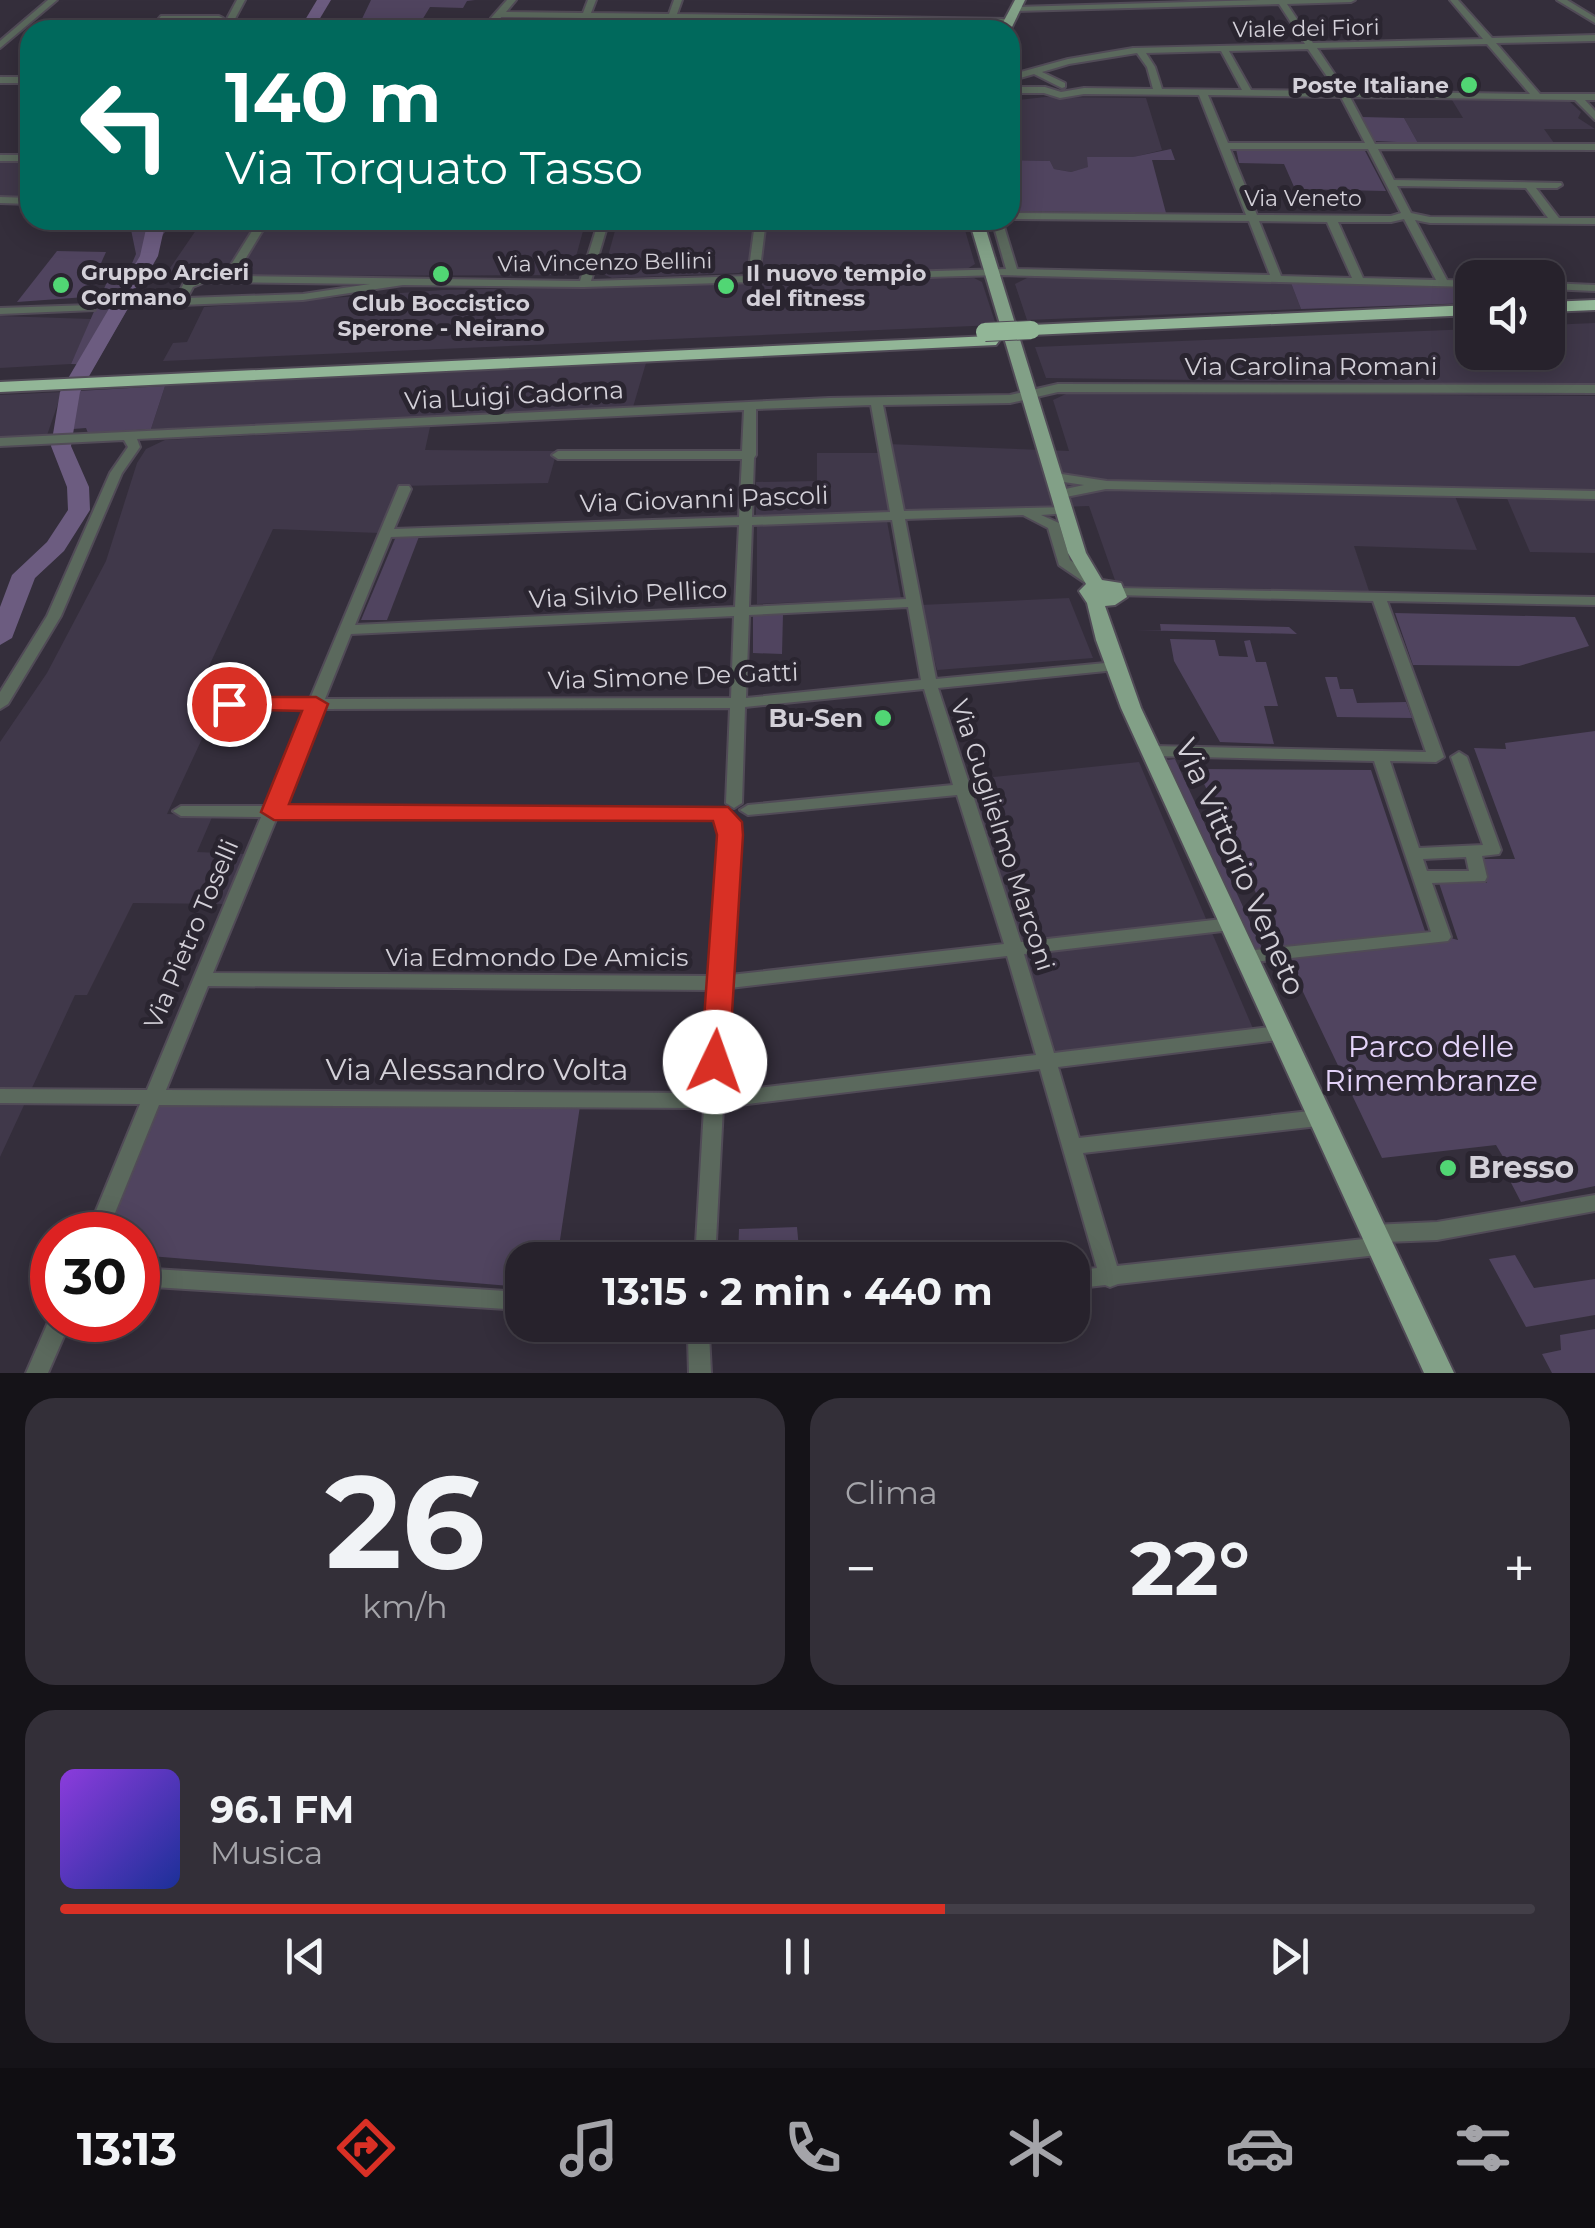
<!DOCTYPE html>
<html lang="it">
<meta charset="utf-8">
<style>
body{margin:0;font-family:Montserrat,sans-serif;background:#332f38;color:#f1f3f6;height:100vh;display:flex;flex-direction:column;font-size:38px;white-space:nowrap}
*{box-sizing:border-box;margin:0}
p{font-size:32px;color:#a4a4a9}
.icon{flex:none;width:55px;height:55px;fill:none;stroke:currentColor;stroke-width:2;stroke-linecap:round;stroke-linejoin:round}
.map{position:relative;height:1373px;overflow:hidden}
.details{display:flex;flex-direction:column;gap:25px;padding:25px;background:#151318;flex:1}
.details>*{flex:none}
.guide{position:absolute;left:20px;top:20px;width:1000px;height:210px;border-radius:30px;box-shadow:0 5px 25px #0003,0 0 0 2px #433f48;background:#00695c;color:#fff;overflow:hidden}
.controls{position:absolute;left:1455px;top:260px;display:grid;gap:20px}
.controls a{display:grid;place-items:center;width:110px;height:110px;border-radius:20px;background:#27222c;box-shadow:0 5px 25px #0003,0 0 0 2px #433f48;font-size:50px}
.speed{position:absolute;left:30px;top:1212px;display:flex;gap:20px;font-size:50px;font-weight:700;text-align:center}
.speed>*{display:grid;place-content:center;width:130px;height:130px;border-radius:50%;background:#27222c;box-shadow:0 5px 25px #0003,0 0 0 2px #433f48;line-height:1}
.speed .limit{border:15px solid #d22;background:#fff;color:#111}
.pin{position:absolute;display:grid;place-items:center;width:85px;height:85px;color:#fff;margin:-42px;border:5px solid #fff;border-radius:50%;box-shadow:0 2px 10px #0007}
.me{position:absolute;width:110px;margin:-55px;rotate:3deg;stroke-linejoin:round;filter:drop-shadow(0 0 8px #0008)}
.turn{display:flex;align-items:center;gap:35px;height:210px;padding:0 40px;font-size:45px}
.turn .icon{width:130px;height:130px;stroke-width:2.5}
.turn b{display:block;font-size:70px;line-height:85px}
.big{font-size:75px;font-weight:700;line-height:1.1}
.details .widget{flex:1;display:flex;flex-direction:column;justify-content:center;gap:15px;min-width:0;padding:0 35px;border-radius:30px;background:#332f38}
.details .dial{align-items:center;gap:0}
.dial b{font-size:130px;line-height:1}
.song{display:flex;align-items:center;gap:30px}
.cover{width:120px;height:120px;border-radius:15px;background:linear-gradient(135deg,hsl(270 70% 55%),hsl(230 70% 35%))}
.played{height:10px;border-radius:5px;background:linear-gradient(90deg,#d93025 60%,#433f48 60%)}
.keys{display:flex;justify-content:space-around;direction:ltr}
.heat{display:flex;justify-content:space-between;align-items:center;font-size:55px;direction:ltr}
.details .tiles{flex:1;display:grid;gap:25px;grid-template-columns:1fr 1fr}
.widget:last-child{grid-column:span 2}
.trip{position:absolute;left:505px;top:1242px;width:585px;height:100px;border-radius:30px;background:#27222c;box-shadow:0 5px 25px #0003,0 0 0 2px #433f48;font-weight:700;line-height:100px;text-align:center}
.tab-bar{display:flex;height:160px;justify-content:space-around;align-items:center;background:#100e12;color:#a4a4a9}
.tab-bar .icon{width:70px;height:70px}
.tab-bar .active{color:#d93025}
.tab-bar b{font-size:45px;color:#f1f3f6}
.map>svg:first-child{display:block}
.built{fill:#40384a}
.green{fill:#50445f}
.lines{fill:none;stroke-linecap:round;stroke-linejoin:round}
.river{fill:#6c5c80;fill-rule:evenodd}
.minor-casing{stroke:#514b57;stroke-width:4}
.major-casing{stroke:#514b57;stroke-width:4}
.highway-casing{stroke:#514b57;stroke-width:4}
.minor{fill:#5b695d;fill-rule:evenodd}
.major{fill:#82a087;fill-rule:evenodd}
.highway{fill:#92b697;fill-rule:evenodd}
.highway-bridge-casing{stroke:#514b57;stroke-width:20;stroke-linecap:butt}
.highway-bridge{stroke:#92b697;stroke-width:18}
.route{fill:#d93025;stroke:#8d1f18;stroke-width:2.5}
.poi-dot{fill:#51d674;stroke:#2a2530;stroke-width:4}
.labels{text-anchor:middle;stroke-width:10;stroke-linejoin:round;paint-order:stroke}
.far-street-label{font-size:22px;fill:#d3d0d8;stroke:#2a2530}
.far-poi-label{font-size:22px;font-weight:bold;fill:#d3d0d8;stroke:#2a2530;text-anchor:start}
.street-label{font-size:25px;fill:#d3d0d8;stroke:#2a2530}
.poi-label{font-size:25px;font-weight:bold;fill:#d3d0d8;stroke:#2a2530;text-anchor:end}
.near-street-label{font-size:30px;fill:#d3d0d8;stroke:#2a2530}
.near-park-label{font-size:30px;fill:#e4d3f9;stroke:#2a2530}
.near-poi-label{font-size:30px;font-weight:bold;fill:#d3d0d8;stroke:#2a2530;text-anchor:start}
</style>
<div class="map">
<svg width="1595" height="1373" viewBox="0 0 1595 1373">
<rect width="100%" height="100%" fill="#342e3b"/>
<!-- built -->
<g class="built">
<polygon points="1045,97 1146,98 1162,150 1134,157 1088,157 1089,167 1071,172 1054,169 1050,161 1010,160 1010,101"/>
<polygon points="1452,100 1569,101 1581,112 1578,118 1595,129 1544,129 1554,143 1418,143 1404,118 1463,118"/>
<rect x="0" y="160" width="30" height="37"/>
<polygon points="203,220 258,220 224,275 148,274 166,274"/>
<polygon points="270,220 586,220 571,275 237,276"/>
<polygon points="618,220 668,220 747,229 753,233 748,269 739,273 612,278 603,274"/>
<polygon points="765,220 962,220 975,264 967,269 770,274 759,267"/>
<polygon points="1031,276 1291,283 1301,309 1027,320 1015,284"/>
<polygon points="974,278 982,282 996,325 163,361 173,343 187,342 204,307 443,290"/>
<polygon points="0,316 92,319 71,364 0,368"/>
<polygon points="1595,323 1595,385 1046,378 1035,347 1472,329 1472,352 1548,352 1548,325"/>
<polygon points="646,363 633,407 151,429 165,386"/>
<polygon points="62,392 46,438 0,440 0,395"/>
<polygon points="1068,393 1595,396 1595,553 1530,552 1503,489 1452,489 1477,550 1354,546 1369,591 1117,586 1089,506 756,517 756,482 817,481 817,453 887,453 887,444 1069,451 1053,400"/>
<polygon points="430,427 425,450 557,451 548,483 400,486 379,533 273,529 202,681 224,684 221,698 167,814 213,815 197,852 245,854 226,904 133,903 87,995 75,995 0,1157 0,742 47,673 106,561 137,463 146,449 165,440"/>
<polygon points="887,521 901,598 757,604 757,526"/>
<polygon points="1069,598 1093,658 937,670 921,605"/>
<polygon points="1139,762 1254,1031 1057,1055 964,780"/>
</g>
<!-- green -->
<g class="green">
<polygon points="371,0 475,0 467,1 463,8 430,7 416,30 330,30 360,23"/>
<polygon points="1362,117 1404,118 1418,143 1375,141"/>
<polygon points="1171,149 1175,160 1152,160 1166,213 1010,211 1010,160 1050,161 1054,169 1071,172 1088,167 1087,157 1133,157"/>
<polygon points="1236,149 1364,149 1386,191 1295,189 1284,164 1239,163"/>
<polygon points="129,220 174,220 159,240 148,274 95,365 71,364 110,275 127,275 136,254"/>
<polygon points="57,251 106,252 86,297 17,302"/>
<polygon points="1291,283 1472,288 1472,303 1301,309"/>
<polygon points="165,386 151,429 88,433 86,428 73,429 78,391"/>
<polygon points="397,534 420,534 387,620 361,620"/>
<polygon points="1395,613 1575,617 1589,646 1519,666 1413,665"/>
<polygon points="783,614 782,654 753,653 753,616"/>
<polygon points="1160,624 1289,627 1297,634 1135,630 1161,631"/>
<polygon points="1170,639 1215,640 1219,656 1248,657 1244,641 1250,640 1256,662 1266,662 1278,706 1264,706 1274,744 1220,742 1174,661"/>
<polygon points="1325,677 1337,677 1340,689 1353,689 1357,703 1406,702 1412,718 1337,717"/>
<polygon points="1595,731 1595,1186 1521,1202 1509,1179 1515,1177 1496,1145 1382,1158 1197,769 1371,770 1425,931 1458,940 1439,883 1487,883 1480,859 1515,859 1474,748 1506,749 1505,743"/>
<polygon points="1175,759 1262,948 1252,949 1166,760"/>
<polygon points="156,1106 580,1106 557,1260 522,1260 522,1287 138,1255 138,1235 107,1235"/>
<polygon points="797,1227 800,1260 738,1260 739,1229"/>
<polygon points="1515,1255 1534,1288 1595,1279 1595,1315 1526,1327 1489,1259"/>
<polygon points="1595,1329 1595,1373 1552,1373 1542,1354 1561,1350 1560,1335"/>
</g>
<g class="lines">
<!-- river -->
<g class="river">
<polygon points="317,0 331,0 313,30 299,30"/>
<polygon points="148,220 166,220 158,256 80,392 71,446 89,487 90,510 64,551 35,578 12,638 0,645 0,607 12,575 47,542 68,510 67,487 51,446 60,392 140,256"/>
</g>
<defs>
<g id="minor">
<polygon points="48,0 57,0 0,48 0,41"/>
<polygon points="237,0 245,0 229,30 221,30"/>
<polygon points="507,0 516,0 506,12 583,13 588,0 596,0 591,13 669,14 674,0 682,0 677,14 1009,19 1013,22 1009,25 676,19 672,30 664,30 667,19 589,18 584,30 576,30 581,18 501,17 499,30 491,30 491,18"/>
<path d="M 1260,0 L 1355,0 L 1351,2 L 1287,4 L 1313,43 L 1483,39 L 1450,0 L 1458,0 L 1492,38 L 1595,35 L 1595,41 L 1496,43 L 1540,94 L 1595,94 L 1595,100 L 1585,100 L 1595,111 L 1595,120 L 1575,100 L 1350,97 L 1375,144 L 1595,144 L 1595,150 L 1378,149 L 1394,180 L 1561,183 L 1562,185 L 1557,188 L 1536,188 L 1559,218 L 1595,218 L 1595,224 L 1430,223 L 1415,220 L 1447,280 L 1472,281 L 1472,287 L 1000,275 L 584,287 L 403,285 L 303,300 L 180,305 L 174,302 L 184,283 L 204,276 L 224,276 L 259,220 L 269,220 L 235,276 L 580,281 L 599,220 L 609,220 L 591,281 L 748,276 L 754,230 L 693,223 L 688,220 L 719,220 L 755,224 L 756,220 L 766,220 L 759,276 L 1006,269 L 992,220 L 1002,220 L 1017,269 L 1270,275 L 1249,221 L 1010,219 L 1010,213 L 1246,215 L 1199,95 L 1084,94 L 1060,98 L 1044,93 L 1010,93 L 1010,87 L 1045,87 L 1061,92 L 1084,88 L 1153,89 L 1147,67 L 1137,53 L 1069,64 L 1042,72 L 1065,83 L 1065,87 L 1062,88 L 1034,74 L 1010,81 L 1010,75 L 1068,59 L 1133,48 L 1305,44 L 1279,4 L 1015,11 L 1012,11 L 1012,7 ZM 1487,44 L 1530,94 L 1346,91 L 1317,48 ZM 1308,49 L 1337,91 L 1251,90 L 1229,51 ZM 1221,51 L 1242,90 L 1162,89 L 1155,67 L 1146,53 ZM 1208,95 L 1341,97 L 1365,143 L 1228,143 ZM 1230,149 L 1368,149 L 1401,213 L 1391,216 L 1257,215 ZM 1397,186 L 1526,188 L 1548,218 L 1430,217 L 1411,213 ZM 1404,219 L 1436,280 L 1363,278 L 1338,222 L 1391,222 ZM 1259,221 L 1327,222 L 1352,278 L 1281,276 ZM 205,282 L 370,284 L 303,294 L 187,298 L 193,287 Z"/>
<polygon points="1557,0 1567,0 1595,17 1595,23"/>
<polygon points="161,16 219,16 223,18 219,20 166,20 158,30 149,30"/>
<rect x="0" y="77" width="30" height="6"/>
<rect x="0" y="155" width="30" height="6"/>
<polygon points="0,197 30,198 30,204 0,203"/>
<polygon points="78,220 88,220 79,228 74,225"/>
<polygon points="1548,283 1595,285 1595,291 1548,289"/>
<polygon points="91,305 95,306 95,310 0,314 0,308"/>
<path d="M 1058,384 L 1595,385 L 1595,393 L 1058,392 L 1010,403 L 883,405 L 904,511 L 1070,507 L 1072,510 L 1070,513 L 1041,515 L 1059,523 L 1070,560 L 1096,579 L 1094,582 L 1084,582 L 1059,565 L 1048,528 L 1023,515 L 905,519 L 936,679 L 1116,662 L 1123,666 L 1116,670 L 938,688 L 1021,942 L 1231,918 L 1237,920 L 1240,924 L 1237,928 L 1231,930 L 1024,954 L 1054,1053 L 1279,1026 L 1286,1028 L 1288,1033 L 1286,1038 L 1279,1040 L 1058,1067 L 1079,1138 L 1318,1110 L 1325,1113 L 1328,1118 L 1325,1123 L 1318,1126 L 1083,1153 L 1117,1266 L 1364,1239 L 1362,1234 L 1365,1228 L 1372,1225 L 1437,1222 L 1595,1195 L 1595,1211 L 1437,1240 L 1385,1242 L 1387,1246 L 1384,1252 L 1377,1255 L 1118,1284 L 1110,1287 L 1105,1285 L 1072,1289 L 1072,1271 L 1097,1268 L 1040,1069 L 723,1107 L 715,1260 L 695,1260 L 704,1108 L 159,1105 L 106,1235 L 86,1235 L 140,1104 L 0,1103 L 0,1089 L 147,1090 L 261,817 L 181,816 L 173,811 L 181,806 L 265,806 L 306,709 L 229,709 L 221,704 L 224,701 L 310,699 L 399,486 L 409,486 L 411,489 L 394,529 L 739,517 L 742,459 L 558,459 L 552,455 L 558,451 L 742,451 L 744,410 L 137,439 L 140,447 L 122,473 L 61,616 L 8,704 L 0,709 L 0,692 L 47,616 L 110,473 L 128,447 L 124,440 L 0,446 L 0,438 L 829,398 L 1010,395 ZM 871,405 L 890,512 L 752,517 L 754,458 L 756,455 L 756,409 ZM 892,520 L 906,599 L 749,607 L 752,525 ZM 739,525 L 735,607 L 355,625 L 391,537 ZM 908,607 L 921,680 L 746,698 L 749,615 ZM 734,616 L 731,698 L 325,699 L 351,634 ZM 924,689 L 953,785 L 748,805 L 740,810 L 748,815 L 957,795 L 1004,944 L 730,975 L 738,822 L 736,818 L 724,818 L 722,822 L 712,976 L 213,973 L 277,817 L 719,818 L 727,813 L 719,808 L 281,806 L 321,709 L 730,708 L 726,803 L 734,808 L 742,803 L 745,707 ZM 1007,956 L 1036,1055 L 724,1092 L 730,988 ZM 208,986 L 711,990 L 705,1093 L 166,1090 Z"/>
<polygon points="1055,473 1107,481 1595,491 1595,499 1106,489 1061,498 1054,494 1056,491 1084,485 1050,480 1049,477 1050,474"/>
<path d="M 1119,588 L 1595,597 L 1595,605 L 1387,601 L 1444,757 L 1436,762 L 1390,761 L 1419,848 L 1483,845 L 1451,757 L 1459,752 L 1467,757 L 1501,850 L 1499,854 L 1482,856 L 1487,877 L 1485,881 L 1432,883 L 1451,937 L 1448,941 L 1245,963 L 1239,962 L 1236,957 L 1239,952 L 1245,951 L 1431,932 L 1374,761 L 1153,756 L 1145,751 L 1153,746 L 1426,752 L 1373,601 L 1114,595 L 1112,592 ZM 1466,857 L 1469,871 L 1427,871 L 1423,859 Z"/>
<polygon points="138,1268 522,1292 522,1310 138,1286"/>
<polygon points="52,1313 52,1320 71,1320 48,1373 26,1373"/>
<polygon points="667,1325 719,1325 716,1332 709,1334 711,1373 689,1373 688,1338 670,1332"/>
</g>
<g id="major">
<polygon points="1015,0 1025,0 1010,31 999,30"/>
<polygon points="969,220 983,220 1086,553 1102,580 1121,583 1127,597 1115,605 1105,606 1141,708 1454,1373 1424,1373 1121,708 1096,640 1087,603 1079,591 1086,584 1068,553"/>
</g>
<g id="highway">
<polygon points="1595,300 1595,310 1548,312 1548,302"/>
<polygon points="1472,305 1472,315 1031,335 1022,330 1031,325"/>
<polygon points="990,336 999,341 996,345 0,392 0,382"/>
</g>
</defs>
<!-- minor casing -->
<use href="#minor" class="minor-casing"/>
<!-- major casing -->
<use href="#major" class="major-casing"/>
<!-- highway casing -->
<use href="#highway" class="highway-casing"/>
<!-- minor -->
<use href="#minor" class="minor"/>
<!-- major -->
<use href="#major" class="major"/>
<!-- highway -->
<use href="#highway" class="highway"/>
<defs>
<polyline id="highway-bridge" points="985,332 1031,330"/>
</defs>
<!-- highway-bridge casing -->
<use href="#highway-bridge" class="highway-bridge-casing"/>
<!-- highway-bridge -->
<use href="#highway-bridge" class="highway-bridge"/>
</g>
<!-- route -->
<polygon class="route" points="229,697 316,697 328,704 289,804 728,807 742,822 743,835 729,1062 725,1069 705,1069 701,1062 717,835 713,821 274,820 261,812 302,711 221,709 221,699"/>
<!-- markers -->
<g class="poi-dot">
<circle cx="1469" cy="85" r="10"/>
<circle cx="441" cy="274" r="10"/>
<circle cx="61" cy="285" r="10"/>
<circle cx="726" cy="286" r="10"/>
<circle cx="883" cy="718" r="10"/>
<circle cx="1448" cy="1168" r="10"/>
</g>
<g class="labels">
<!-- far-street labels -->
<g class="far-street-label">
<text transform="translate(1306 28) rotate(-1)" y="8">Viale dei Fiori</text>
<text x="1303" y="206">Via Veneto</text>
<text transform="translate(605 262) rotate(-1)" y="8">Via Vincenzo Bellini</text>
</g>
<!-- far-poi labels -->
<g class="far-poi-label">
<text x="1449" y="93" text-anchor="end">Poste Italiane</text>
<text x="81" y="280">Gruppo Arcieri<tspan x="81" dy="25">Cormano</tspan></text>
<text x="746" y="281">Il nuovo tempio<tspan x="746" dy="25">del fitness</tspan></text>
<text x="441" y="311" text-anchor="middle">Club Boccistico<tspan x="441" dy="25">Sperone - Neirano</tspan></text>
</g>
<!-- street labels -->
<g class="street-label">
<text x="1311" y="375">Via Carolina Romani</text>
<text transform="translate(514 395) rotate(-3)" y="9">Via Luigi Cadorna</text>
<text transform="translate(704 499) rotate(-2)" y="9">Via Giovanni Pascoli</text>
<text transform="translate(628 594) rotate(-3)" y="9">Via Silvio Pellico</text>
<text transform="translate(673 676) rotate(-2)" y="9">Via Simone De Gatti</text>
<text transform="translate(1003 835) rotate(72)" y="9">Via Guglielmo Marconi</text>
<text transform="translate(191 934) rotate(-67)" y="9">Via Pietro Toselli</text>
<text x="537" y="966">Via Edmondo De Amicis</text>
</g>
<!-- poi labels -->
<g class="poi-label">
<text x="863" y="727">Bu-Sen</text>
</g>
<!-- near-street labels -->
<g class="near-street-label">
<text transform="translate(1240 867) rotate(66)" y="10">Via Vittorio Veneto</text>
<text x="477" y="1080">Via Alessandro Volta</text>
</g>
<!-- near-park labels -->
<g class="near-park-label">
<text x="1431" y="1057">Parco delle<tspan x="1431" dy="34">Rimembranze</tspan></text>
</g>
<!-- near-poi labels -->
<g class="near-poi-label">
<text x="1468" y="1178">Bresso</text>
</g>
</g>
</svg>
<div class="controls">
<a><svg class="icon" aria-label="sound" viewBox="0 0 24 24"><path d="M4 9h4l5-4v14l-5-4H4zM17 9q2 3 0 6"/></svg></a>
</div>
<div class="speed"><div class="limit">30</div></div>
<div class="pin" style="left:229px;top:704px;background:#d93025"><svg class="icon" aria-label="arrive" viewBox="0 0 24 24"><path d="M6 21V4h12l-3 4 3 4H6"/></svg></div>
<svg class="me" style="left:715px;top:1062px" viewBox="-20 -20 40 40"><circle r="19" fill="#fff"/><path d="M0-13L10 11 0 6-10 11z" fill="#d93025"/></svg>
<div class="trip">13:15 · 2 min · 440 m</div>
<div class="guide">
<div class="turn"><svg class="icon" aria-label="left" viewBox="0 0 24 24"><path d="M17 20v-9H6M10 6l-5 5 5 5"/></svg><div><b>140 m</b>Via Torquato Tasso</div></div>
</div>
</div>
<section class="details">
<div class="tiles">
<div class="widget dial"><b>26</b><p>km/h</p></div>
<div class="widget"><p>Clima</p>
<div class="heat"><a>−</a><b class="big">22°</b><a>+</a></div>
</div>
<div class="widget">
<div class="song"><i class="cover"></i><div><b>96.1 FM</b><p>Musica</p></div></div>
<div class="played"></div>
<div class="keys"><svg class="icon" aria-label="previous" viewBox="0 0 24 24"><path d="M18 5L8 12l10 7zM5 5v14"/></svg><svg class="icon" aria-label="pause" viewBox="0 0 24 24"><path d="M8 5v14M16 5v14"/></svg><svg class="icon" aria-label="next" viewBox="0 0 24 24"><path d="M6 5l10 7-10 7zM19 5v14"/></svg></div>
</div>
</div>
</section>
<nav class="tab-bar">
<b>13:13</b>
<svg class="icon active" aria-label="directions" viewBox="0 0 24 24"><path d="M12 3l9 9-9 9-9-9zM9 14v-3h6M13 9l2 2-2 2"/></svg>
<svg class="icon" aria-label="music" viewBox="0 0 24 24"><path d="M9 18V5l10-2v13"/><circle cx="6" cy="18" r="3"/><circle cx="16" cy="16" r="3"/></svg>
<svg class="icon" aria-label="phone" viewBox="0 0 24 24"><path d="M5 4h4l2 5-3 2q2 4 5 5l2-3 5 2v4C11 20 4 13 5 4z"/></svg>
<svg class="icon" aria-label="climate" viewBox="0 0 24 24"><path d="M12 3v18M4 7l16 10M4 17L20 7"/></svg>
<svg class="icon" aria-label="car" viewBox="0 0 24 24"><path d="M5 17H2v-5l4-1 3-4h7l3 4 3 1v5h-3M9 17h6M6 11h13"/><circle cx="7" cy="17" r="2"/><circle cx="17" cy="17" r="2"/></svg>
<svg class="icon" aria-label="filters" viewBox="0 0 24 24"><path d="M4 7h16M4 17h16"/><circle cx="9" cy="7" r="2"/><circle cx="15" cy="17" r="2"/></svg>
</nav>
